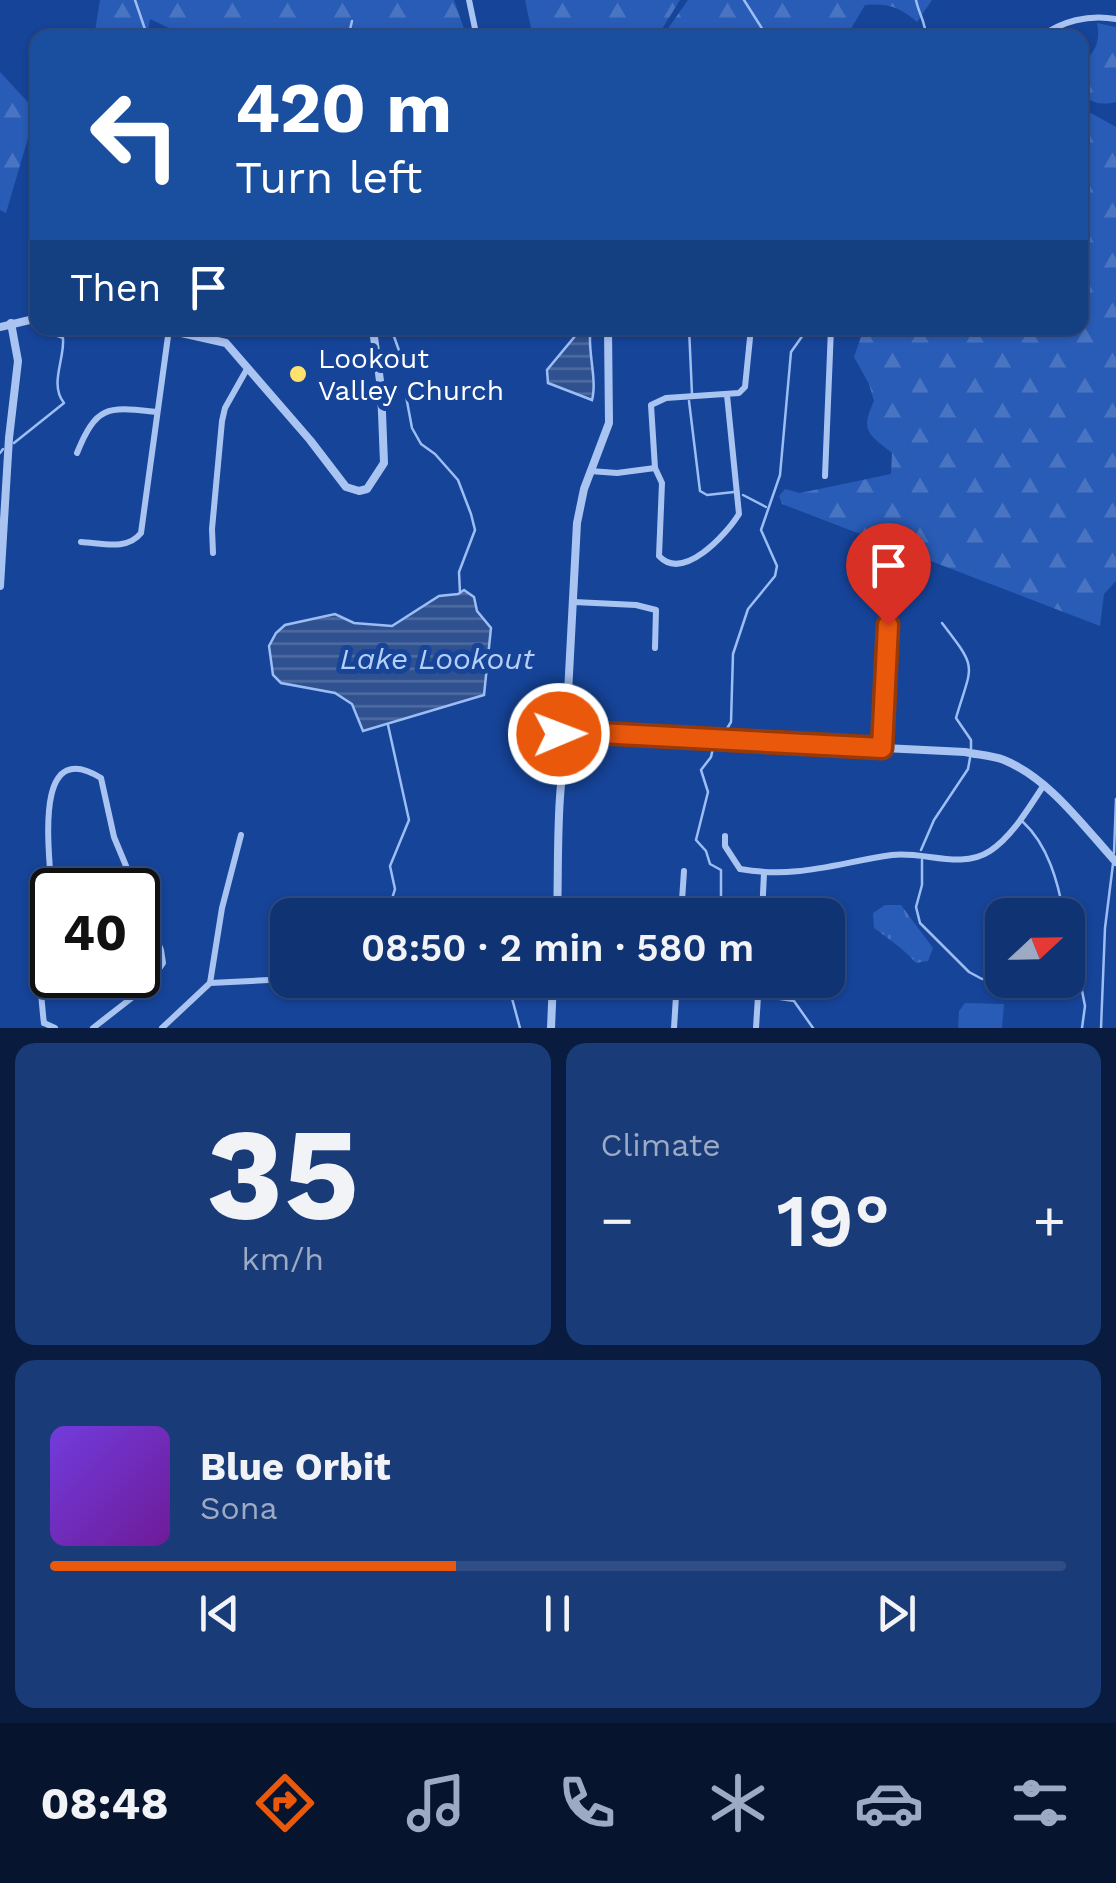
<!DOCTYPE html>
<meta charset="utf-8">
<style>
body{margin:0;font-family:"Work Sans",sans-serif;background:#193b78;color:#f1f3f6;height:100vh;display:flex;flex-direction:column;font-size:38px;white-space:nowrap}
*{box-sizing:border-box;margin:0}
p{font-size:32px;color:#9caac4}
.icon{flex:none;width:55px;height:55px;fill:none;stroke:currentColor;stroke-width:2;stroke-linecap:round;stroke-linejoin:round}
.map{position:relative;height:1028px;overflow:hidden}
.sheet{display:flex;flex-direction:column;gap:15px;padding:15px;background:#091c3f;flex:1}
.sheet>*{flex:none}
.guide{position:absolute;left:30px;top:30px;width:1058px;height:305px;border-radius:20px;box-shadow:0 2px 8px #0004,0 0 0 2px #304e85;background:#1a4fa0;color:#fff;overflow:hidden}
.needle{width:65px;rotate:68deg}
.controls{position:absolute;left:985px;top:898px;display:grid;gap:20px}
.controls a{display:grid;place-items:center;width:100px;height:100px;border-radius:20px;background:#103373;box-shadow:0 2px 8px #0004,0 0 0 2px #304e85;font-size:50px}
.speed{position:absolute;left:30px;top:868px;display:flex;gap:20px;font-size:50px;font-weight:700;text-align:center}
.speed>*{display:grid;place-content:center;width:130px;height:130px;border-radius:50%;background:#103373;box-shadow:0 2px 8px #0004,0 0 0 2px #304e85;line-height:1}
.speed .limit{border:5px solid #111;border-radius:15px;background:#fff;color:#111}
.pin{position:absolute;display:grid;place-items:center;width:85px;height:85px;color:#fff;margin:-102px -42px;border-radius:50% 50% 50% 0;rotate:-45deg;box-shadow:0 0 10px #0007}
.pin .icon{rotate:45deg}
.me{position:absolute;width:110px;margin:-55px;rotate:89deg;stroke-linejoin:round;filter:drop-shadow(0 0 8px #0008)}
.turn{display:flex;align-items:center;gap:35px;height:210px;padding:0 40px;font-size:45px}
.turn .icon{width:130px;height:130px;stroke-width:2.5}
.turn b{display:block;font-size:70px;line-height:85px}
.then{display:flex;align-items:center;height:95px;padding:0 40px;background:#0003;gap:20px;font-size:38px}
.big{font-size:75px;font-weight:600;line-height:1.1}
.sheet .tile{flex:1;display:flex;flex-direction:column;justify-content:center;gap:15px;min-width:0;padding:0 35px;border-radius:20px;background:#193b78}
.sheet .dial{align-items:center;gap:0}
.dial b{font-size:130px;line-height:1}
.song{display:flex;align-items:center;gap:30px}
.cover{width:120px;height:120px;border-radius:15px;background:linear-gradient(135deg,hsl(260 70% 55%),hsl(280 70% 35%))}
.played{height:10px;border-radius:5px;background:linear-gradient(90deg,#ea580c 40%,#304e85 40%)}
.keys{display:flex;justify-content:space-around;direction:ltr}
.heat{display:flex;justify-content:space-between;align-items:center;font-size:55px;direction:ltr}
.sheet .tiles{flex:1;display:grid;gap:15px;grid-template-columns:1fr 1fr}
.tile:last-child{grid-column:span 2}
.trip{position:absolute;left:270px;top:898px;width:575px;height:100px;border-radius:20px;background:#103373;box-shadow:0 2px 8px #0004,0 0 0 2px #304e85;font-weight:600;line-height:100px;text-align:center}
.tab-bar{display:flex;height:160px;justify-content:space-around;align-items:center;background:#06142e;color:#9caac4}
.tab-bar .icon{width:70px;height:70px}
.tab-bar .selected{color:#ea580c}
.tab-bar b{font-size:45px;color:#f1f3f6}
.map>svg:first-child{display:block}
.forest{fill:url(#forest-firs)}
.park{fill:url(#park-tufts)}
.garden{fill:#295cb7}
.water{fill:url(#water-rules);stroke:#9cbef5;stroke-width:2.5}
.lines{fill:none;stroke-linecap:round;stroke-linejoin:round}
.stream{stroke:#9cbef5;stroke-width:2.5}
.minor{stroke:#aac4f2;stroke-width:6}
.tertiary{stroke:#aac4f2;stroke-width:8}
.route-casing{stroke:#983908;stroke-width:25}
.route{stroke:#ea580c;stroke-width:18}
.poi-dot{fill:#ffe16b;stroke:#164499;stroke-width:4}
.labels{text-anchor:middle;stroke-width:10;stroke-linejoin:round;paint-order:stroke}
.poi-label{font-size:28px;fill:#fff;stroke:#164499;text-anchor:start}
.water-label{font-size:30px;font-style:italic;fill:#b6cff9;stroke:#164499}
</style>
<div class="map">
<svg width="1116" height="1028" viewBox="0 0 1116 1028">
<defs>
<pattern id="forest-firs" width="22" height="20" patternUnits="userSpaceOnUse" patternTransform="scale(2.5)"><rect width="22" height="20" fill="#295cb7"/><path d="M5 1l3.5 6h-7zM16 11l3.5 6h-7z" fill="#4974c2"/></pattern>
<pattern id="park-tufts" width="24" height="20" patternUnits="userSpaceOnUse" patternTransform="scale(2.5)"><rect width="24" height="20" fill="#295cb7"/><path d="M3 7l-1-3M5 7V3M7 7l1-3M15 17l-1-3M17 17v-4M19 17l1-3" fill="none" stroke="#4974c2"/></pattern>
<pattern id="water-rules" width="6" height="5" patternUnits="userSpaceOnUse" patternTransform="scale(2.5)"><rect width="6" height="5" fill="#305190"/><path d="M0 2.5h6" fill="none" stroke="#4f6ba1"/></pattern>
</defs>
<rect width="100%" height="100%" fill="#164499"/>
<!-- forest -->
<g class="forest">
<polygon points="100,0 454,0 465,32 463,38 190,38 150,19 147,37 94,37"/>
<polygon points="525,0 680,0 657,37 526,38 532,33"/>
<path d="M 688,0 L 932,0 L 917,22 C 900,7 888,3 865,5 L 846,37 L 662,37 Z"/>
<path d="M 1097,23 L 1116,27 L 1116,102 C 1084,109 1080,91 1080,65 C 1095,53 1101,42 1097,23 Z"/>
<polygon points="0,72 36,111 6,213 0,210"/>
<path d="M 1080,107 L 1116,127 L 1116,581 L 1104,594 L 1100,626 L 782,504 L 779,496 L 785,489 L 800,493 L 891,474 L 892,453 C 868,434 860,431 874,401 L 869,384 L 854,357 L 864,328 L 912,328 L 922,333 L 930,331 L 932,328 L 1080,328 Z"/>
</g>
<!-- park -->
<path class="park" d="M 885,905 L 901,905 L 933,948 L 928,961 L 916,963 C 903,948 890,940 874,928 L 873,913 Z"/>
<!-- garden -->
<polygon class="garden" points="965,1003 1004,1004 1002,1028 958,1028 959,1011"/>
<!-- water -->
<g class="water">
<path d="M 581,329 L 590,336 C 589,356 597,382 592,400 L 548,383 L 547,370 Z"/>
<polygon points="464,590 474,597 477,611 491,628 484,695 363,731 352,704 335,693 281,683 273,675 269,646 276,633 285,625 335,614 354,623 392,626 439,596 458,594"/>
</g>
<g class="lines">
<!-- stream -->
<g class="stream">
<polyline points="135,0 148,38"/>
<polyline points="744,0 768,38"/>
<path d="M 916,0 C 919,15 926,22 926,38"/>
<polyline points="348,38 352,21"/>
<polyline points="391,328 402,359"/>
<polyline points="689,328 692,394"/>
<polyline points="406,396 412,428 421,444 435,454 458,480 471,514 475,530 459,572 460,593"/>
<polyline points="689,401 700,491 707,495 734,492"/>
<path d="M 14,443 L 64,403 C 49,384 65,359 63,338 L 47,332 L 45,328"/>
<polyline points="0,453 3,449"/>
<polyline points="743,495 766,507"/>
<path d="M 942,623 C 979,671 972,663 956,718 L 971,740 L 971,749"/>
<polyline points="723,735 731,722 733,654 748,609 775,576 777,566 761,530 780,475 791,352 808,328"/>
<polyline points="714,744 711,757 701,770 708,792 696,840 706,851 710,864 721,870 721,915"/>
<path d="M 1023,822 C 1048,845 1058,882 1064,915"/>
<polyline points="921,850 934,820 968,769 970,758"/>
<polyline points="1114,853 1116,799"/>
<polyline points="922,860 922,885 916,907 920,923 969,972 982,979 1002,977"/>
<polyline points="387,915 395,889 390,866 409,820 388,725"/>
<polyline points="1068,937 1079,974"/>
<polyline points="1068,975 1079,975 1085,1006 1082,1028"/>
<polyline points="718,980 721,993 756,996"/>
<polyline points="500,985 510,991 520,1028"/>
<polyline points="761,996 794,1001 813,1028"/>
<polyline points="1101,1028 1105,928 1113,864"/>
</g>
<!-- minor -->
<g class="minor">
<polyline points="469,0 477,38"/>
<path d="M 1039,38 C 1061,21 1089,14 1116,19"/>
<path d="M 727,395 L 739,514 C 726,535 683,582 659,556 L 662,483 L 655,468 L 651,405 L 666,398 L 739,393 L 745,387 L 751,328"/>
<path d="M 77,453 C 97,404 108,407 157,412"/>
<polyline points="590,471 617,473 655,468"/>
<polyline points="825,476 831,328"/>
<path d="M 81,542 C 102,543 127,551 141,533 L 169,329"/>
<polyline points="213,553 212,529 222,421 225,408 247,369"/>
<polyline points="574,602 636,605 656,610 655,648"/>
<polyline points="882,748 888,625"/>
<path d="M 725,836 L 725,846 L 740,869 C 798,879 836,863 892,855 C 924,851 961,870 990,851 C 1013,836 1029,807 1044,785"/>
<polyline points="681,915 684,871"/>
<polyline points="762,915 764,873"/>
<polyline points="448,980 553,984"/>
<polyline points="210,983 288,979"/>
<path d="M 44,1023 C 40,995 40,965 44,937 C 46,927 51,918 52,907 C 54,877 25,731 101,778 L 114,837 L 136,890"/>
<polyline points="44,1023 55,1028"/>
<polyline points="93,1028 147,986 163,963 161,950 138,895"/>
<polyline points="162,1028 210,983 222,908 241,835"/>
<polyline points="674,1028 677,980"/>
<polyline points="756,1028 759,980"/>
</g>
<!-- tertiary -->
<g class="tertiary">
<polyline points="0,327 38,318"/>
<polyline points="159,328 226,343 310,440 346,487 359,491 367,489 384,463 381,388 374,337 377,328"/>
<polyline points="0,586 9,438 18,361 11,323"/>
<circle cx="566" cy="731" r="8"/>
<polyline points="570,724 567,712 577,523 584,489 609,423 608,328"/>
<path d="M 573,728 L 617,735 L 965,752 C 978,755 991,755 1004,760 C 1050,779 1083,826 1116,862"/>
<path d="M 557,915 C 559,869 555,778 570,738"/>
<polyline points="551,1028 553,980"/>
</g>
</g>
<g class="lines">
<defs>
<polyline id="route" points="559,734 565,739 580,732 882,748 888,625"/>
</defs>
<!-- route casing -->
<use href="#route" class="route-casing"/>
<!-- route -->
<use href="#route" class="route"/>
</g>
<!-- markers -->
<circle class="poi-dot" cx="298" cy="374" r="10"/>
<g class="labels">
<!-- poi labels -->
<g class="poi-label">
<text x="318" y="368">Lookout<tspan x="318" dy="32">Valley Church</tspan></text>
</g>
<!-- water labels -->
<g class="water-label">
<text x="437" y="669">Lake Lookout</text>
</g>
</g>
</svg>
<div class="controls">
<a><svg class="needle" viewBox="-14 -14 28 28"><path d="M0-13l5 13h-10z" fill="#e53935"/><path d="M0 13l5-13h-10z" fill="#9caac4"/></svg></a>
</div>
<div class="speed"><div class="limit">40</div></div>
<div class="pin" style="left:888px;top:625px;background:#d93025"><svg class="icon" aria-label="arrive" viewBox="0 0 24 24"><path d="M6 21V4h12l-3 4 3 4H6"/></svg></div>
<svg class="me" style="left:559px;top:734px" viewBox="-20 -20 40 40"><circle r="17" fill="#ea580c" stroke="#fff" stroke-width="3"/><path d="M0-11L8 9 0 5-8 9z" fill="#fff"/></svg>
<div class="trip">08:50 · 2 min · 580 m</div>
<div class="guide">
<div class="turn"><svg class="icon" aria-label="left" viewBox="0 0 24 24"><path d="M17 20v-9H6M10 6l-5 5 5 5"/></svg><div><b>420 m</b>Turn left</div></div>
<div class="then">Then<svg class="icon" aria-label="arrive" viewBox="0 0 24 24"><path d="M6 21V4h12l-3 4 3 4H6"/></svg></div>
</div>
</div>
<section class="sheet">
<div class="tiles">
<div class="tile dial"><b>35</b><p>km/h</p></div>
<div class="tile"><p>Climate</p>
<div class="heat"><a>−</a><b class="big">19°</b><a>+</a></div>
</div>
<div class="tile">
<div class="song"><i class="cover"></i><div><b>Blue Orbit</b><p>Sona</p></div></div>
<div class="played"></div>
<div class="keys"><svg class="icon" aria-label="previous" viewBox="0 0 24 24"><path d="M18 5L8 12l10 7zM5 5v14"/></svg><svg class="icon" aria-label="pause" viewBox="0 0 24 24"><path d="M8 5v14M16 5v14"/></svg><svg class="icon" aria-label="next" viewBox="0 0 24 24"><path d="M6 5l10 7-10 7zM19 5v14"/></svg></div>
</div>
</div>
</section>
<nav class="tab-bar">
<b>08:48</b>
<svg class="icon selected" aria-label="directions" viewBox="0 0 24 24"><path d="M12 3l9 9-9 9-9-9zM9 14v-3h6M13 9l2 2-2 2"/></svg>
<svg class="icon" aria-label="music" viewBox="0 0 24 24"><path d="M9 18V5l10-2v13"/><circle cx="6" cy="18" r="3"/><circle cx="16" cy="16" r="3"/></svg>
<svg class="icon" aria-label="phone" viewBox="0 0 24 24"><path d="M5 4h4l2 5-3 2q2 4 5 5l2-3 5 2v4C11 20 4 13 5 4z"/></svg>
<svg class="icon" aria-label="climate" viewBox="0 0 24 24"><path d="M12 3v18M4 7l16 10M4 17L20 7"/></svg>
<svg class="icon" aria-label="car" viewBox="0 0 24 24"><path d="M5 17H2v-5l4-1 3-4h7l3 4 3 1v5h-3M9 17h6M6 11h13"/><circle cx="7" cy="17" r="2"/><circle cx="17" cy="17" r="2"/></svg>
<svg class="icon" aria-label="filters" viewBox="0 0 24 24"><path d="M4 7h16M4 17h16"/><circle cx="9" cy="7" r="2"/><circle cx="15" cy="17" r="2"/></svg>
</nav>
